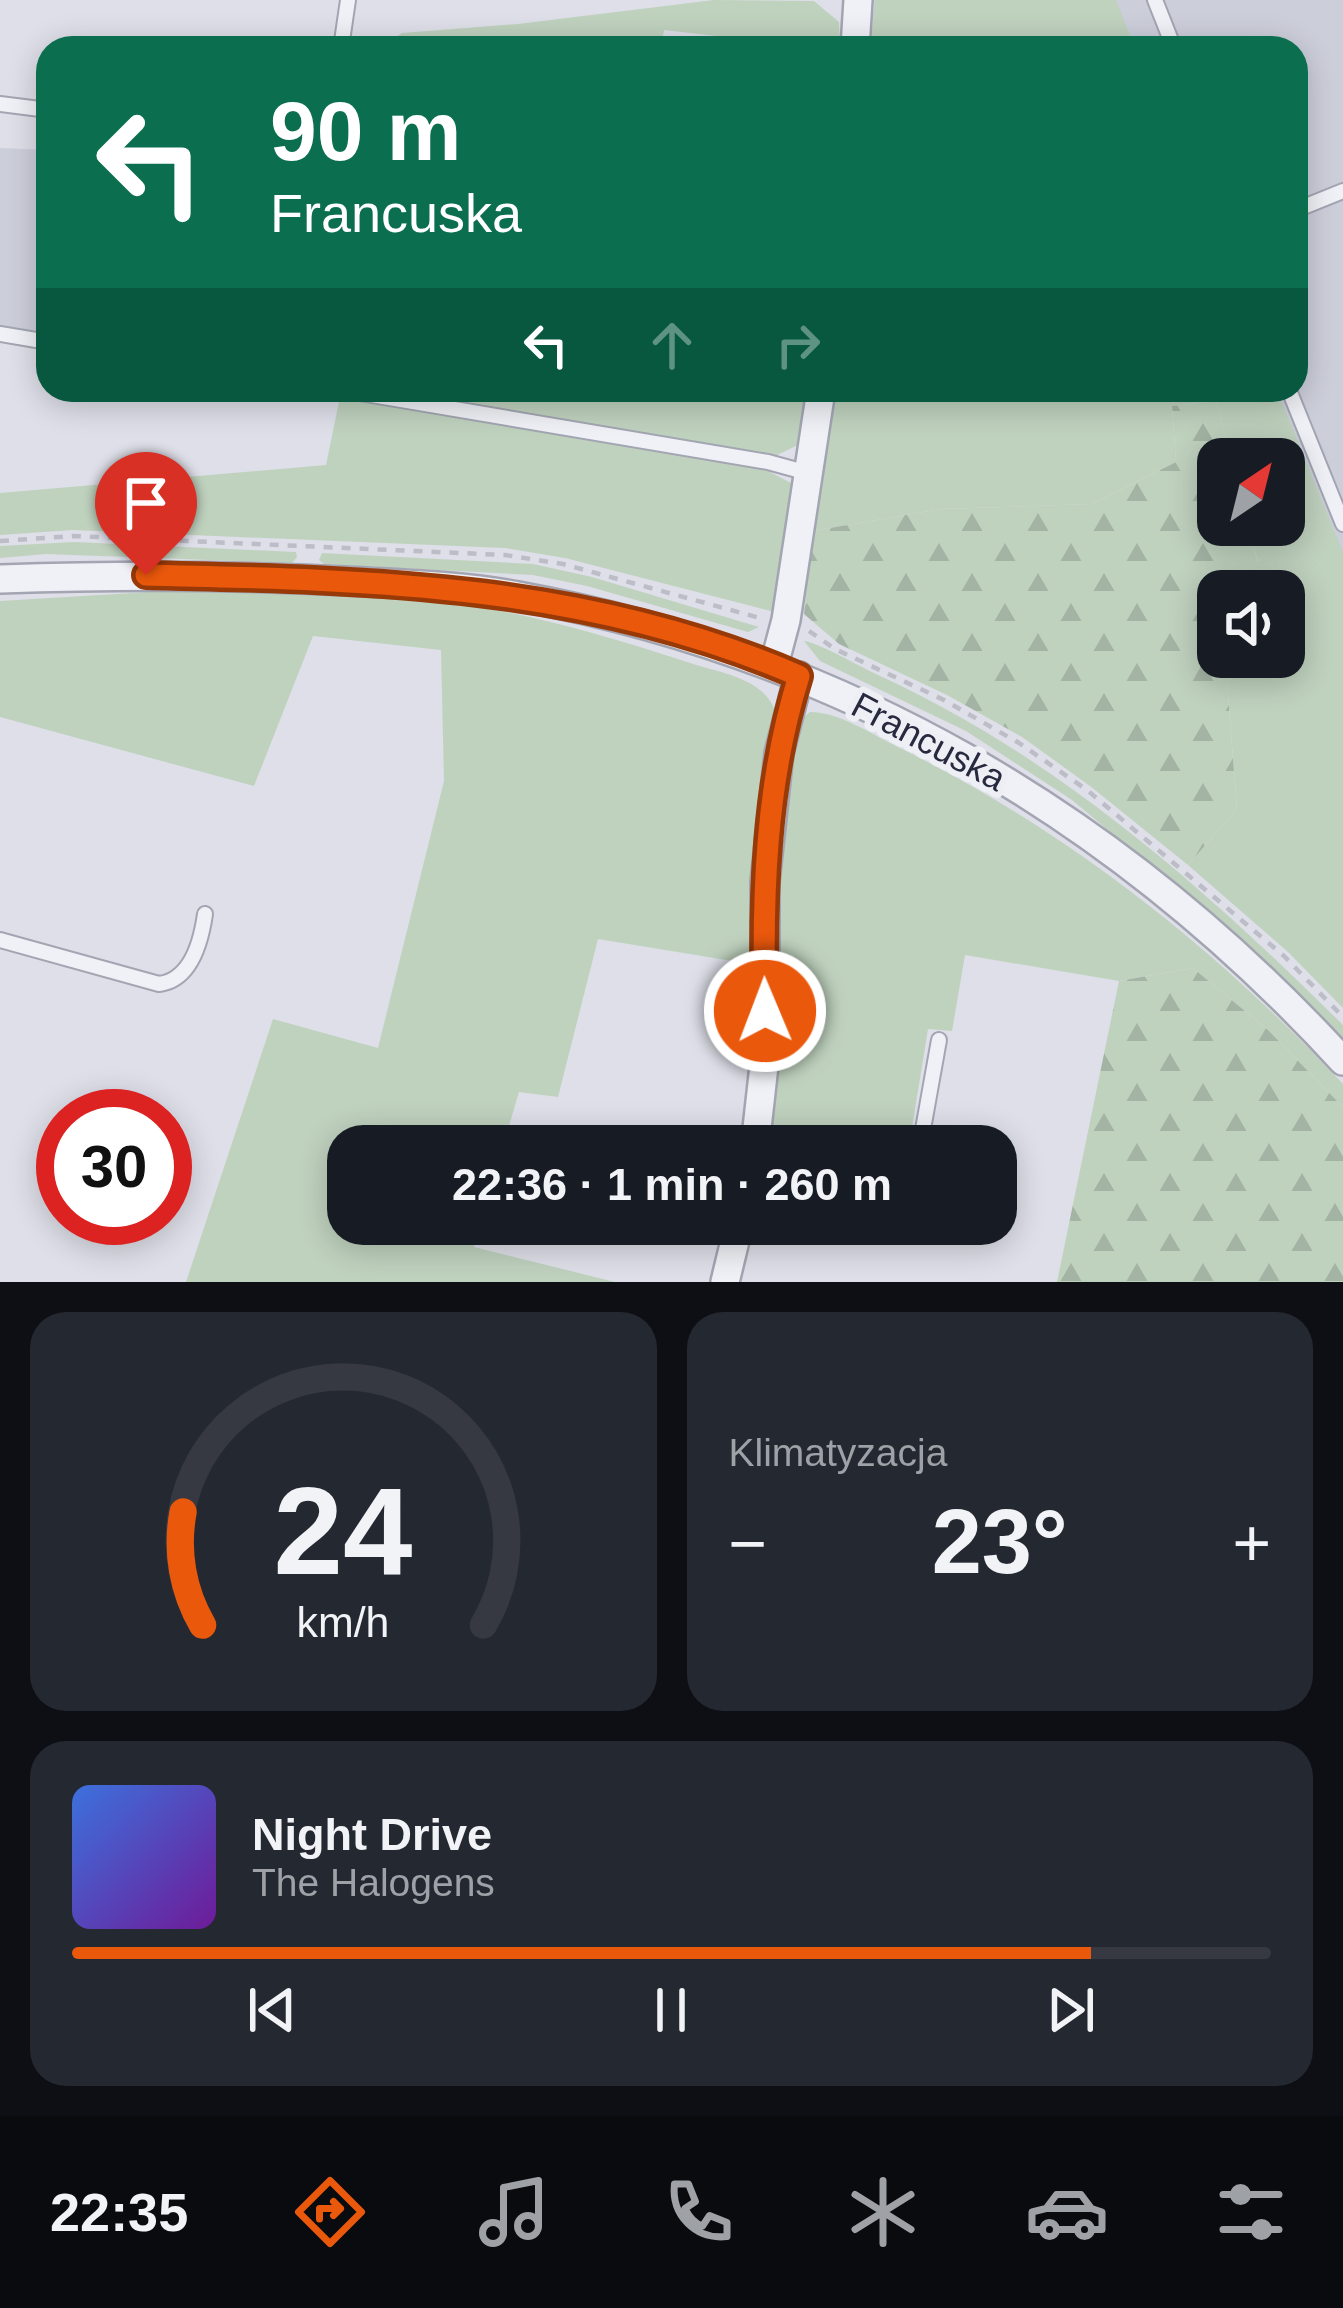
<!DOCTYPE html>
<html lang="pl">
<meta charset="utf-8">
<style>
body{margin:0;font-family:Arial,sans-serif;background:#242831;color:#f1f3f6;height:100vh;display:flex;flex-direction:column;font-size:45px;white-space:nowrap}
*{box-sizing:border-box;margin:0}
p{font-size:39px;color:#9ea1a6}
.icon{flex:none;width:66px;height:66px;fill:none;stroke:currentColor;stroke-width:2;stroke-linecap:round;stroke-linejoin:round}
.map{position:relative;height:1282px;overflow:hidden}
.side{display:flex;flex-direction:column;gap:30px;padding:30px;background:#0d0f14;flex:1}
.side>*{flex:none}
.hud{position:absolute;left:36px;top:36px;width:1272px;height:366px;border-radius:36px;box-shadow:0 6px 30px #0003;background:#0b6e4f;color:#fff;overflow:hidden}
.needle{width:78px;rotate:35deg}
.fabs{position:absolute;left:1197px;top:438px;display:grid;gap:24px}
.fabs a{display:grid;place-items:center;width:108px;height:108px;border-radius:24px;background:#171b24;box-shadow:0 6px 30px #0003;font-size:60px}
.speed{position:absolute;left:36px;top:1089px;display:flex;gap:24px;font-size:60px;font-weight:700;text-align:center}
.speed>*{display:grid;place-content:center;width:156px;height:156px;border-radius:50%;background:#171b24;box-shadow:0 6px 30px #0003;line-height:1}
.speed .limit{border:18px solid #d22;background:#fff;color:#111}
.pin{position:absolute;display:grid;place-items:center;width:102px;height:102px;color:#fff;margin:-123px -51px;border-radius:50% 50% 50% 0;rotate:-45deg;box-shadow:0 0 12px #0007}
.pin .icon{rotate:45deg}
.me{position:absolute;width:132px;margin:-66px;rotate:359deg;stroke-linejoin:round;filter:drop-shadow(0 0 9px #0008)}
.turn{display:flex;align-items:center;gap:42px;height:252px;padding:0 36px;font-size:54px}
.turn .icon{width:156px;height:156px;stroke-width:2.5}
.turn b{display:block;font-size:84px;line-height:102px}
.lanes{display:flex;align-items:center;height:114px;padding:0 36px;background:#0003;justify-content:center;gap:60px;direction:ltr}
.lanes .off{opacity:.35}
.big{font-size:90px;font-weight:700;line-height:1.1}
.side .widget{flex:1;display:flex;flex-direction:column;justify-content:center;gap:18px;min-width:0;padding:0 42px;border-radius:36px;background:#242831}
.side .dial{align-items:center;gap:0}
.dial svg{height:312px;overflow:visible;fill:none;stroke:#363941;stroke-width:7;stroke-linecap:round;text-anchor:middle}
.dial text{fill:#f1f3f6;stroke:none}
.song{display:flex;align-items:center;gap:36px}
.cover{width:144px;height:144px;border-radius:18px;background:linear-gradient(135deg,hsl(220 70% 55%),hsl(280 70% 35%))}
.played{height:12px;border-radius:6px;background:linear-gradient(90deg,#ea580c 85%,#363941 85%)}
.keys{display:flex;justify-content:space-around;direction:ltr}
.heat{display:flex;justify-content:space-between;align-items:center;font-size:66px;direction:ltr}
.side .tiles{flex:1;display:grid;gap:30px;grid-template-columns:1fr 1fr}
.widget:last-child{grid-column:span 2}
.trip{position:absolute;left:327px;top:1125px;width:690px;height:120px;border-radius:36px;background:#171b24;box-shadow:0 6px 30px #0003;font-weight:700;line-height:120px;text-align:center}
.menu{display:flex;height:192px;justify-content:space-around;align-items:center;background:#090b0e;color:#9ea1a6}
.menu .icon{width:84px;height:84px}
.menu .selected{color:#ea580c}
.menu b{font-size:54px;color:#f1f3f6}
.map>svg:first-child{display:block}
.built{fill:#ccceda}
.grass{fill:#bfd2be}
.forest{fill:url(#forest-firs)}
.lines{fill:none;stroke-linecap:round;stroke-linejoin:round}
.lane-casing{stroke:#a3a5b2;stroke-width:18}
.street-casing{stroke:#a3a5b2;stroke-width:32}
.path{stroke:#bcbdc6;stroke-width:4.5;stroke-dasharray:9 9;stroke-linecap:butt}
.lane{stroke:#f0f1f6;stroke-width:14}
.street{stroke:#f0f1f6;stroke-width:27}
.route-casing{stroke:#983908;stroke-width:30}
.route{stroke:#ea580c;stroke-width:21}
.labels{text-anchor:middle;stroke-width:12;stroke-linejoin:round;paint-order:stroke}
.street-label{font-size:36px;fill:#272a3f;stroke:#edeff5}
</style>
<div class="map">
<svg width="1343" height="1282" viewBox="0 0 1343 1282">
<defs>
<pattern id="forest-firs" width="22" height="20" patternUnits="userSpaceOnUse" patternTransform="scale(3)"><rect width="22" height="20" fill="#bfd2be"/><path d="M5 1l3.5 6h-7zM16 11l3.5 6h-7z" fill="#a4b4a4"/></pattern>
</defs>
<rect width="100%" height="100%" fill="#dedfe8"/>
<!-- built -->
<g class="built">
<polygon points="874,0 1343,0 1343,773 1284,591 1248,525 1284,525 1284,459 1231,459 1216,401 836,390 1296,390 1296,48 871,48"/>
<polygon points="0,148 48,150 48,335 0,327"/>
</g>
<!-- grass -->
<g class="grass">
<polygon points="714,0 814,1 839,22 840,48 760,48 760,41 664,30 661,48 592,43 569,48 378,48 402,33 518,24"/>
<polygon points="875,0 1116,0 1135,48 871,48"/>
<polygon points="383,390 778,391 807,390 798,445 775,456"/>
<polygon points="836,390 1277,390 1343,552 1343,1008 1288,952 1188,865 1237,809 1225,657 1284,657 1284,591 1223,591 1258,562 1248,525 1284,525 1284,459 1231,459 1216,401 1172,406 1176,462 1092,504 941,509 812,531"/>
<polygon points="340,397 764,469 793,484 777,609 771,611 565,558 505,548 73,530 0,535 0,493 326,465"/>
<polygon points="74,542 296,552 297,557 292,563 46,554 0,558 0,546"/>
<polygon points="322,553 533,564 592,577 759,627 748,632 587,586 533,575 324,564 319,560"/>
<path d="M 216,588 C 318,591 425,594 525,616 C 579,628 632,644 684,661 C 715,672 764,677 775,711 L 757,965 L 598,939 L 558,1097 L 519,1092 L 503,1146 L 348,1146 L 348,1224 L 480,1224 L 474,1247 L 615,1282 L 186,1282 L 273,1019 L 378,1048 L 444,781 L 441,650 L 313,636 L 254,786 L 0,717 L 0,601 Z"/>
<path d="M 804,641 C 820,643 860,667 878,675 C 1057,757 1204,887 1343,1025 L 1343,1040 L 1218,922 L 1072,800 L 966,731 L 820,661 Z"/>
<path d="M 810,712 C 838,712 868,732 894,745 C 1064,828 1214,946 1343,1084 L 1343,1107 L 1268,1030 L 1193,968 L 1119,981 L 965,955 L 952,1031 L 928,1029 L 909,1146 L 836,1146 L 773,1131 L 768,1122 L 771,884 L 796,723 Z"/>
</g>
<!-- forest -->
<g class="forest">
<polygon points="1216,401 1231,459 1218,459 1218,525 1248,525 1258,563 1223,591 1218,591 1218,657 1225,657 1237,809 1188,865 1090,786 1022,737 947,695 839,644 804,614 812,531 941,509 1092,504 1176,462 1172,406"/>
<polygon points="1193,968 1268,1030 1343,1107 1343,1282 1057,1282 1119,981"/>
</g>
<g class="lines">
<defs>
<g id="lane">
<polyline points="1155,0 1174,48"/>
<polyline points="341,48 348,0"/>
<polyline points="0,104 48,110"/>
<polyline points="1296,210 1343,191"/>
<polyline points="0,334 48,342"/>
<polyline points="342,390 768,462 808,473"/>
<polyline points="1289,390 1343,524"/>
<path d="M 0,940 L 159,984 C 191,980 201,942 205,914"/>
<polyline points="920,1146 939,1040"/>
</g>
<g id="street">
<polyline points="855,48 858,0"/>
<path d="M 0,579 C 115,575 230,575 346,581 C 403,584 461,585 518,596 C 844,656 1119,817 1343,1061"/>
<polyline points="774,665 786,620 821,390"/>
<polyline points="755,1146 765,1057 765,882 779,753 799,676"/>
<polyline points="725,1282 739,1224"/>
</g>
</defs>
<!-- lane casing -->
<use href="#lane" class="lane-casing"/>
<!-- street casing -->
<use href="#street" class="street-casing"/>
<!-- path -->
<g class="path">
<polyline points="0,541 74,536 505,555 563,564 760,618"/>
<polyline points="809,631 835,649 944,700 1019,743 1087,790 1284,956 1343,1017"/>
</g>
<!-- lane -->
<use href="#lane" class="lane"/>
<!-- street -->
<use href="#street" class="street"/>
</g>
<g class="lines">
<defs>
<path id="route" d="M 146,575 C 371,580 588,584 799,676 C 765,784 762,899 765,1011"/>
</defs>
<!-- route casing -->
<use href="#route" class="route-casing"/>
<!-- route -->
<use href="#route" class="route"/>
</g>
<g class="labels">
<!-- street labels -->
<g class="street-label">
<text transform="translate(929 741) rotate(28)" y="13">Francuska</text>
</g>
</g>
</svg>
<div class="fabs">
<a><svg class="needle" viewBox="-14 -14 28 28"><path d="M0-13l5 13h-10z" fill="#e53935"/><path d="M0 13l5-13h-10z" fill="#9ea1a6"/></svg></a>
<a><svg class="icon" aria-label="sound" viewBox="0 0 24 24"><path d="M4 9h4l5-4v14l-5-4H4zM17 9q2 3 0 6"/></svg></a>
</div>
<div class="speed"><div class="limit">30</div></div>
<div class="pin" style="left:146px;top:575px;background:#d93025"><svg class="icon" aria-label="arrive" viewBox="0 0 24 24"><path d="M6 21V4h12l-3 4 3 4H6"/></svg></div>
<svg class="me" style="left:765px;top:1011px" viewBox="-20 -20 40 40"><circle r="17" fill="#ea580c" stroke="#fff" stroke-width="3"/><path d="M0-11L8 9 0 5-8 9z" fill="#fff"/></svg>
<div class="trip">22:36 · 1 min · 260 m</div>
<div class="hud">
<div class="turn"><svg class="icon" aria-label="left" viewBox="0 0 24 24"><path d="M17 20v-9H6M10 6l-5 5 5 5"/></svg><div><b>90 m</b>Francuska</div></div>
<div class="lanes"><svg class="icon" aria-label="left" viewBox="0 0 24 24"><path d="M17 20v-9H6M10 6l-5 5 5 5"/></svg><svg class="icon off" aria-label="ahead" viewBox="0 0 24 24"><path d="M12 20V5M6 11l6-6 6 6"/></svg><svg class="icon off" aria-label="right" viewBox="0 0 24 24"><path d="M7 20v-9h11M14 6l5 5-5 5"/></svg></div>
</div>
</div>
<section class="side">
<div class="tiles">
<div class="widget dial"><svg viewBox="0 0 100 80">
<path d="M14 69A42 42 0 1 1 86 69"/>
<path d="M14 69A42 42 0 0 1 9 40" stroke="#ea580c"/>
<text x="50" y="56" font-size="32" font-weight="700">24</text>
<text x="50" y="72" font-size="11">km/h</text>
</svg></div>
<div class="widget"><p>Klimatyzacja</p>
<div class="heat"><a>−</a><b class="big">23°</b><a>+</a></div>
</div>
<div class="widget">
<div class="song"><i class="cover"></i><div><b>Night Drive</b><p>The Halogens</p></div></div>
<div class="played"></div>
<div class="keys"><svg class="icon" aria-label="previous" viewBox="0 0 24 24"><path d="M18 5L8 12l10 7zM5 5v14"/></svg><svg class="icon" aria-label="pause" viewBox="0 0 24 24"><path d="M8 5v14M16 5v14"/></svg><svg class="icon" aria-label="next" viewBox="0 0 24 24"><path d="M6 5l10 7-10 7zM19 5v14"/></svg></div>
</div>
</div>
</section>
<nav class="menu">
<b>22:35</b>
<svg class="icon selected" aria-label="directions" viewBox="0 0 24 24"><path d="M12 3l9 9-9 9-9-9zM9 14v-3h6M13 9l2 2-2 2"/></svg>
<svg class="icon" aria-label="music" viewBox="0 0 24 24"><path d="M9 18V5l10-2v13"/><circle cx="6" cy="18" r="3"/><circle cx="16" cy="16" r="3"/></svg>
<svg class="icon" aria-label="phone" viewBox="0 0 24 24"><path d="M5 4h4l2 5-3 2q2 4 5 5l2-3 5 2v4C11 20 4 13 5 4z"/></svg>
<svg class="icon" aria-label="climate" viewBox="0 0 24 24"><path d="M12 3v18M4 7l16 10M4 17L20 7"/></svg>
<svg class="icon" aria-label="car" viewBox="0 0 24 24"><path d="M5 17H2v-5l4-1 3-4h7l3 4 3 1v5h-3M9 17h6M6 11h13"/><circle cx="7" cy="17" r="2"/><circle cx="17" cy="17" r="2"/></svg>
<svg class="icon" aria-label="filters" viewBox="0 0 24 24"><path d="M4 7h16M4 17h16"/><circle cx="9" cy="7" r="2"/><circle cx="15" cy="17" r="2"/></svg>
</nav>
